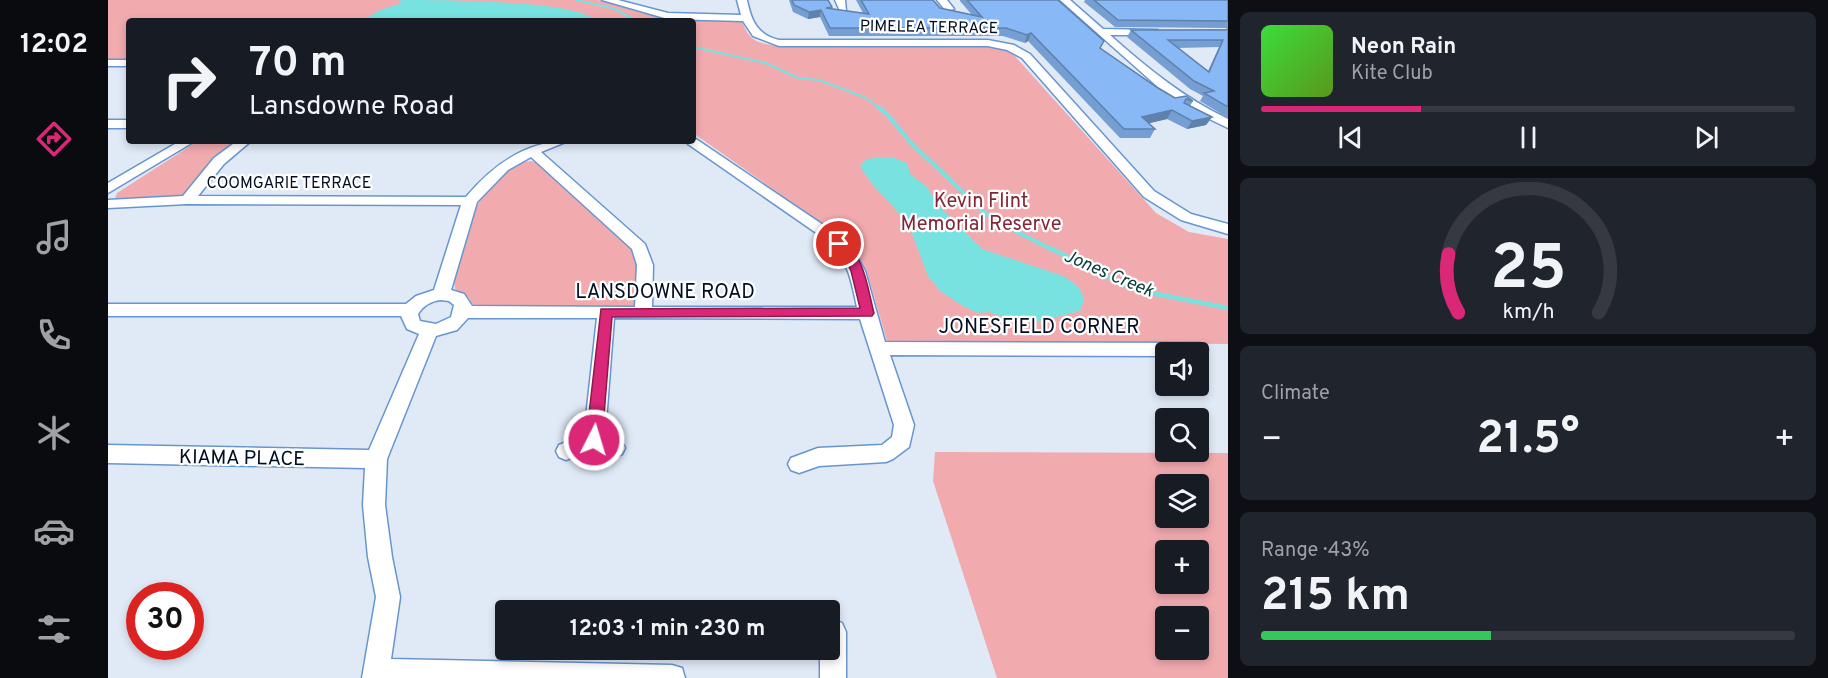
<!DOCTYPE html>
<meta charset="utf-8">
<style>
body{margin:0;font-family:Overpass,sans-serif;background:#20242c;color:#f1f3f6;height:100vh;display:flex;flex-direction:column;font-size:22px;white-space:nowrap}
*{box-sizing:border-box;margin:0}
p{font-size:20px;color:#9ea1a6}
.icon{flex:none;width:33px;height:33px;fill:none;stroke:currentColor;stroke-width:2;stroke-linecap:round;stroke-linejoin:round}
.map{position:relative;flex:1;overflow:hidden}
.drawer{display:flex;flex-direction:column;gap:12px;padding:12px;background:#0d0f14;width:600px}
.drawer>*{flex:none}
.guide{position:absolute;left:18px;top:18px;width:570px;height:126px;border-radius:6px;box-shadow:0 3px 9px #0003;background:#171b24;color:#f1f3f6;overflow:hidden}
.buttons{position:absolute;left:1047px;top:342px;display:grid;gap:12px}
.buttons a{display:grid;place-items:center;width:54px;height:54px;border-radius:6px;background:#171b24;box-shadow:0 3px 9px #0003;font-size:30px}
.speed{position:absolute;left:18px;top:582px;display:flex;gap:12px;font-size:30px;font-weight:700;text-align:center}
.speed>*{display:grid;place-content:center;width:78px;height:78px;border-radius:50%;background:#171b24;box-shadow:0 3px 9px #0003;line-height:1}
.speed .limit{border:9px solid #d22;background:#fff;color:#111}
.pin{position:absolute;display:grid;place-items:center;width:51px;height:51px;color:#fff;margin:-26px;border:3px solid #fff;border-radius:50%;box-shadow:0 2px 6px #0007}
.me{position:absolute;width:66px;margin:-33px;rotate:5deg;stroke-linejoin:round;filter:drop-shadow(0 0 4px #0008)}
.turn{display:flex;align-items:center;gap:21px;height:126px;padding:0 24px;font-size:27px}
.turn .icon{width:78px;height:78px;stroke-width:2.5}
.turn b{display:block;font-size:42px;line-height:51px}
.big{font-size:45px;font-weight:700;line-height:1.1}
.drawer .tile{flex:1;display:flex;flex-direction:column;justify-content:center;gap:9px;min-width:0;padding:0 21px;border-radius:9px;background:#20242c}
.drawer .dial{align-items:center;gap:0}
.dial svg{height:156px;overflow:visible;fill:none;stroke:#363941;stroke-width:7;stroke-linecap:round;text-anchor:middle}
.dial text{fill:#f1f3f6;stroke:none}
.song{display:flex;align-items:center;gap:18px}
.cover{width:72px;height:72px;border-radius:9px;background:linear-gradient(135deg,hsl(120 70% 55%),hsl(90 70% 35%))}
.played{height:6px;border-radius:3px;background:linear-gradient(90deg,#db2777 30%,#363941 30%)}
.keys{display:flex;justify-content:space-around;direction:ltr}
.heat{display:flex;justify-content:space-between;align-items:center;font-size:33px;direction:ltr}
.charge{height:9px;border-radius:4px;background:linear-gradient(90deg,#34c759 43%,#363941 0)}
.trip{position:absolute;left:387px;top:600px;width:345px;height:60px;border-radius:6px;background:#171b24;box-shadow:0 3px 9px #0003;font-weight:700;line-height:60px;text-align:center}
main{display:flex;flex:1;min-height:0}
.dock{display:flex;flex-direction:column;width:108px;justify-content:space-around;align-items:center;background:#090b0e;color:#9ea1a6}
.dock .icon{width:42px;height:42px}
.dock .selected{color:#db2777}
.dock b{font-size:27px;color:#f1f3f6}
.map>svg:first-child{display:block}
.green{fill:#f1abaf;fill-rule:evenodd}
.water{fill:#78e2e1}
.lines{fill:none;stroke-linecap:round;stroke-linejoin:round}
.stream-far2{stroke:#78e2e1;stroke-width:2}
.stream-far1{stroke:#78e2e1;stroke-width:4}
.stream{stroke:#78e2e1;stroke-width:4.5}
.minor-casing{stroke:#6795d0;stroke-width:3}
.minor{fill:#fff;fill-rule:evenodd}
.wall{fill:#759ed3;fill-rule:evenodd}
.shaded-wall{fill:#5f81ac}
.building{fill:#88b8f5;stroke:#5f81ac;stroke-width:1.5;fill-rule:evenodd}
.route{fill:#db2777;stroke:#8e194d;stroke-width:1.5}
.labels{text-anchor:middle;stroke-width:4.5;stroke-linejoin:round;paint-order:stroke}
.far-street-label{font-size:16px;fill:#000d22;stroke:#fff}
.far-water-label{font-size:18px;font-style:italic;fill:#063b3b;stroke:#fff}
.park-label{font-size:20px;fill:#842535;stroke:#fff}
.street-label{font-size:20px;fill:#000d22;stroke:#fff}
</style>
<main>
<nav class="dock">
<b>12:02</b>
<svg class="icon selected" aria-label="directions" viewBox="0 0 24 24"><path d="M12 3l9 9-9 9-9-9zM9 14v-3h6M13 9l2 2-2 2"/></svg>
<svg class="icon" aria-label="music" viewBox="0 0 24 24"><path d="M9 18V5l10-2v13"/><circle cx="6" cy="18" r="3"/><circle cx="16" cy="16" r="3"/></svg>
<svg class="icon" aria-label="phone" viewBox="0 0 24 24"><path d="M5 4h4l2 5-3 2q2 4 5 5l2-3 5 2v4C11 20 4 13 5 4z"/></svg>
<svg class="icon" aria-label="climate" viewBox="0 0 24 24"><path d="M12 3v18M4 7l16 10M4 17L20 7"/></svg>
<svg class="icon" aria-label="car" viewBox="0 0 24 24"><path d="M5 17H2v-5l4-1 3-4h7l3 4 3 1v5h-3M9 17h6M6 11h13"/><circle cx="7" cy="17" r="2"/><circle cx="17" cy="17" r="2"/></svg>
<svg class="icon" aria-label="filters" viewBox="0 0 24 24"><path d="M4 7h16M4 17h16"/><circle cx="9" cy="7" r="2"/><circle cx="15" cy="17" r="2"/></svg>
</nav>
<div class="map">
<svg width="1120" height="678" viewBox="0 0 1120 678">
<rect width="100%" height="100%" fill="#e0eaf7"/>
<!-- green -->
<g class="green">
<path d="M 0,0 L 490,0 L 538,12 L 633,19 C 642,42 647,42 669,46 L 871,46 L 895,49 L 906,55 L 1048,213 L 1081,232 L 1120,239 L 1120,344 L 779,341 L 758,269 L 749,253 L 732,236 L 585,133 L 585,21 L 21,21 L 21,61 L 0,60 Z"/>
<polygon points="90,141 133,141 77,196 6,201 9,193"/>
<path d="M 424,161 L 431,163 L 526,249 L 530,265 L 528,307 L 365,305 L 360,297 L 347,289 L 346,277 C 359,237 371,163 424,161 Z"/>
<path d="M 827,452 L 1120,453 L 1120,678 L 889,678 L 825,481 ZM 1090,484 L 1090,518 L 1058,518 L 1058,484 ZM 1090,550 L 1090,584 L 1058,584 L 1058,550 ZM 1058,616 L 1090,616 L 1090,650 L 1058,650 Z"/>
</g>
<!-- water -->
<g class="water">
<path d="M 293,0 C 327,0 472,0 488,21 L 261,21 L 260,17 L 272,10 L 291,4 Z"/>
<path d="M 770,157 L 786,158 L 799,163 L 802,174 L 819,187 L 830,205 L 874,249 L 955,276 C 970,285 981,293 972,311 L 932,321 L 910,323 L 881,312 L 870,313 L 855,306 L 832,291 L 820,276 L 800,223 L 764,184 L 752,166 L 757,160 Z"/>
</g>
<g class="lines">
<!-- stream-far2 -->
<g class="stream-far2">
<polyline points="468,0 507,9 529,21"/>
<polyline points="585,47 658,63 690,78 711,80 756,97 772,108"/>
</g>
<!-- stream-far1 -->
<polyline class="stream-far1" points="770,107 778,113 803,143 877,213 895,225 945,250"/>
<!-- stream -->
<polyline class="stream" points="942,248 1008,281 1038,292 1120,308"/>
<defs>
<g id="minor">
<path d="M 494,0 L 510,0 L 560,13 L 633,15 L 629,0 L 639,0 C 643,20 649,35 671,40 L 880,40 L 906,45 L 922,54 L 1046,191 L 1083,214 L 1120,224 L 1120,234 L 1073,220 L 1036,197 L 914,58 L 899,50 L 880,46 L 671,46 L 645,36 L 635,21 L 560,19 Z"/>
<polygon points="727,0 737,0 738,11 732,11"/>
<polygon points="829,0 839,0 846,9 838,11"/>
<path d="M 952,0 L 962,0 L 995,29 L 1050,30 L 1050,34 L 1046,35 L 1002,35 C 1039,68 1076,98 1120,119 L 1120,128 L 1093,115 L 1050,87 Z"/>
<rect x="0" y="60" width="21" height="6"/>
<rect x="0" y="120" width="21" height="8"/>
<path d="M 585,137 L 727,233 L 746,250 L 757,271 L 777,342 L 1091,343 L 1097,345 L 1100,350 L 1097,355 L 1091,357 L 1090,352 L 1058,352 L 1058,356 L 782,355 L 806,425 L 801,447 L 785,459 L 778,462 L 711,466 L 691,473 L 683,470 L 680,464 L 683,458 L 710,448 L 774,445 L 784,437 L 786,425 L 752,319 L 506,318 L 497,435 L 514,442 L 517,448 L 514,454 L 507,457 L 486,449 L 458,460 L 451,457 L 448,451 L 451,445 L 476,435 L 489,318 L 360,318 L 349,330 L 328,336 L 279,459 L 277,505 L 284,557 L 292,597 L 283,659 L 564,665 L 574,668 L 577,678 L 254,678 L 268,597 L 260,557 L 255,505 L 257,468 L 0,463 L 0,445 L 261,450 L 311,334 L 299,329 L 293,316 L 0,316 L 0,304 L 298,304 L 308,296 L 326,290 L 353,205 L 79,204 L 0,208 L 0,200 L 75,196 L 106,158 L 129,141 L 143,141 L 116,164 L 90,196 L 358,197 C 385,165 418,141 460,141 L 433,152 L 537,244 L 545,265 L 544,307 L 749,307 C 742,275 741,263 717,239 L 580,144 L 579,141 L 585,141 ZM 423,157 L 524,249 L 529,265 L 527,307 L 364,306 L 356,294 L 343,290 L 369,202 L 400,170 ZM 333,300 L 341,301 L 346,305 L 343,317 L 328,324 L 312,321 L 310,314 C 315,306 323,301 333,300 Z"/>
<polygon points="72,141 87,141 0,193 0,183"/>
<polygon points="725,619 734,623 738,632 738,678 712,678 712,650 722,650 722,621"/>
</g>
</defs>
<!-- minor casing -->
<use href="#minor" class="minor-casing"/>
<!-- minor -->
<use href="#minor" class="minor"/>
</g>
<!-- wall -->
<g class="wall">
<polygon points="681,0 720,0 724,7 723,9 755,13 748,0 825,0 832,8 864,15 852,1 852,0 950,0 996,41 992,48 1050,88 1067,98 1078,96 1085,101 1082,106 1104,117 1098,125 1079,129 1059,119 1041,123 1047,129 1042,138 1012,138 920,41 917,43 895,36 721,36 712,17 700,19 685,12"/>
<path d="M 977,0 L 1120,0 L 1120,118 L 1092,101 L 1095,96 L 1082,89 L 1019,37 L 1023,30 L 1119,29 L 1119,28 L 1007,27 L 976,2 ZM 1111,47 L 1100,71 L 1070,48 Z"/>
</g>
<!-- shaded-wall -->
<g class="shaded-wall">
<polygon points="713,10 712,17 700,19 701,12"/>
<polygon points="923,33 920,41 917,43 919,35"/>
<polygon points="1064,110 1059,119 1030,126 1034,117"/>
<polygon points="1104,117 1098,125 1079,129 1084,121"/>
</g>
<!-- building -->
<g class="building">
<polygon points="684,0 720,0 724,7 718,8 761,14 753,0 825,0 832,8 874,17 859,0 950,0 996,41 992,48 1050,88 1067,98 1078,96 1085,101 1078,99 1076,103 1104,117 1084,121 1064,110 1034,117 1047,129 1016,129 923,33 919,35 898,28 722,28 713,10 701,12 686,5"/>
<polygon points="986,0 1120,0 1120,21 1010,20"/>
<path d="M 1120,29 L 1120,107 L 1096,93 L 1106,91 L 1086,81 L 1023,30 L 1117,30 ZM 1060,40 L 1115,40 L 1101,72 Z"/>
</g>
<!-- route -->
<path class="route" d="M 731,241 C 756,249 760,291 766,313 L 764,316 L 504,317 L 494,440 L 491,444 L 486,446 L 480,444 L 478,440 L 493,309 L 752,308 L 743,271 L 735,254 L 725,244 Z"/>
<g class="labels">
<!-- far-street labels -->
<g class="far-street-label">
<text transform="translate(821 26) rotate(1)" y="6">PIMELEA TERRACE</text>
<text x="181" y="188">COOMGARIE TERRACE</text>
</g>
<!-- far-water labels -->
<g class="far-water-label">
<text transform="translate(1001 273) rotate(23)" y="6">Jones Creek</text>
</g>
<!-- park labels -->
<g class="park-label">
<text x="873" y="207">Kevin Flint<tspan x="873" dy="23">Memorial Reserve</tspan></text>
</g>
<!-- street labels -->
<g class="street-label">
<text x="557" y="298">LANSDOWNE ROAD</text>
<text x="931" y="333">JONESFIELD CORNER</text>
<text transform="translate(134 457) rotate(1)" y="7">KIAMA PLACE</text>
</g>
</g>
</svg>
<div class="buttons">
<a><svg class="icon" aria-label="sound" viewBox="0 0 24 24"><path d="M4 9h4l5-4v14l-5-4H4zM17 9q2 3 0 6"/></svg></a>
<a><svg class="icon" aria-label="search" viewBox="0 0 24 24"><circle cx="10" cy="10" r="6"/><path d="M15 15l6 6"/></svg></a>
<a><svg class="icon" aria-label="layers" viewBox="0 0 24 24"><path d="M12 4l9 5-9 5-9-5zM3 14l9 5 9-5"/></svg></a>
<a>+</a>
<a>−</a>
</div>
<div class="speed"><div class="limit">30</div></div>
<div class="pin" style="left:731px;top:244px;background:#d93025"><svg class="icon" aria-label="arrive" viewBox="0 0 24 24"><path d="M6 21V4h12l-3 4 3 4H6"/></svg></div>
<svg class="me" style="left:486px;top:440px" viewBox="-20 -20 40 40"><circle r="17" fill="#db2777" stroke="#fff" stroke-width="3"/><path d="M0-11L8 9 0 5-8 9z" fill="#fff"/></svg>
<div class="trip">12:03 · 1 min · 230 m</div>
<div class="guide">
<div class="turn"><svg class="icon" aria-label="right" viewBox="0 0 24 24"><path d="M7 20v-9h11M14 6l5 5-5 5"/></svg><div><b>70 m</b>Lansdowne Road</div></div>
</div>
</div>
<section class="drawer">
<div class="tile">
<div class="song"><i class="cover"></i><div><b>Neon Rain</b><p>Kite Club</p></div></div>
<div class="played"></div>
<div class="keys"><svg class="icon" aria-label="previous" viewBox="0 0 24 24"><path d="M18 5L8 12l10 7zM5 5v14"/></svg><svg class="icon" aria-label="pause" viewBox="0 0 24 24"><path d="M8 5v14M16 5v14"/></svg><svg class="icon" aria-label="next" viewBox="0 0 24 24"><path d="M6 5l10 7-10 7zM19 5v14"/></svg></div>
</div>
<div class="tile dial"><svg viewBox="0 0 100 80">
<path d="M14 69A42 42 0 1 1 86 69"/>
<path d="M14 69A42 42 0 0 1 9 39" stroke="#db2777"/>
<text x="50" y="56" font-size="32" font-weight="700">25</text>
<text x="50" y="72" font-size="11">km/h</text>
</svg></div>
<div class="tile"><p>Climate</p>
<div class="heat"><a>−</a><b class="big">21.5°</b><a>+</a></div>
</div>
<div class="tile"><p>Range · 43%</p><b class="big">215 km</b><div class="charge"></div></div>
</section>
</main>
